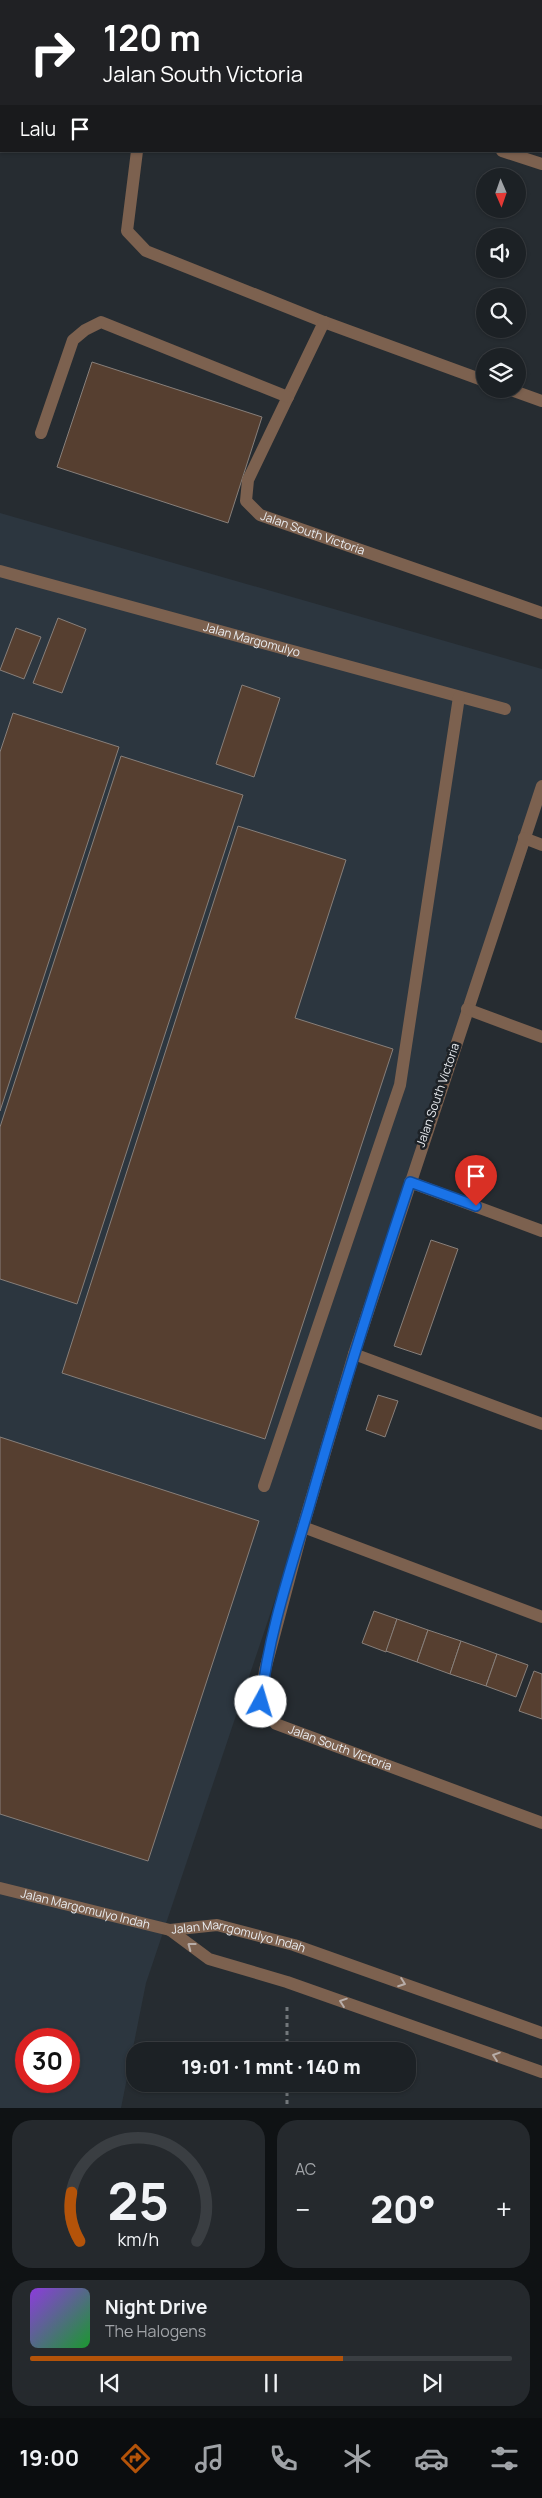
<!DOCTYPE html>
<html lang="id">
<meta charset="utf-8">
<style>
body{margin:0;font-family:Manrope,sans-serif;background:#25292d;color:#f1f3f6;height:100vh;display:flex;flex-direction:column;font-size:19px;white-space:nowrap}
*{box-sizing:border-box;margin:0}
p{font-size:16px;color:#a0a3a7}
.icon{flex:none;width:28px;height:28px;fill:none;stroke:currentColor;stroke-width:2;stroke-linecap:round;stroke-linejoin:round}
.map{position:relative;height:2108px;overflow:hidden}
.sheet{display:flex;flex-direction:column;gap:12px;padding:12px;background:#0f1214;flex:1}
.sheet>*{flex:none}
.banner{position:absolute;left:0px;top:0px;width:542px;height:152px;box-shadow:0 1px 4px #0004,0 0 0 1px #3a3e42;background:#202124;color:#fff;overflow:hidden}
.needle{width:32px;rotate:178deg}
.buttons{position:absolute;left:476px;top:168px;display:grid;gap:10px}
.buttons a{display:grid;place-items:center;width:50px;height:50px;border-radius:50%;background:#1c2125;box-shadow:0 1px 4px #0004,0 0 0 1px #3a3e42;font-size:25px}
.speed{position:absolute;left:15px;top:2028px;display:flex;gap:10px;font-size:25px;font-weight:700;text-align:center}
.speed>*{display:grid;place-content:center;width:65px;height:65px;border-radius:50%;background:#1c2125;box-shadow:0 1px 4px #0004,0 0 0 1px #3a3e42;line-height:1}
.speed .limit{border:8px solid #d22;background:#fff;color:#111}
.pin{position:absolute;display:grid;place-items:center;width:42px;height:42px;color:#fff;margin:-51px -21px;border-radius:50% 50% 50% 0;rotate:-45deg;box-shadow:0 0 5px #0007}
.pin .icon{rotate:45deg}
.me{position:absolute;width:55px;margin:-28px;rotate:6deg;stroke-linejoin:round;filter:drop-shadow(0 0 4px #0008)}
.turn{display:flex;align-items:center;gap:18px;height:105px;padding:0 20px;font-size:22px}
.turn .icon{width:65px;height:65px;stroke-width:2.5}
.turn b{display:block;font-size:35px;line-height:42px}
.then{display:flex;align-items:center;height:48px;padding:0 20px;background:#0003;gap:10px;font-size:19px}
.big{font-size:38px;font-weight:800;line-height:1.1}
.sheet .card{flex:1;display:flex;flex-direction:column;justify-content:center;gap:8px;min-width:0;padding:0 18px;border-radius:20px;background:#25292d}
.sheet .dial{align-items:center;gap:0}
.dial svg{height:130px;overflow:visible;fill:none;stroke:#3a3e42;stroke-width:7;stroke-linecap:round;text-anchor:middle}
.dial text{fill:#f1f3f6;stroke:none}
.song{display:flex;align-items:center;gap:15px}
.cover{width:60px;height:60px;border-radius:8px;background:linear-gradient(135deg,hsl(270 70% 55%),hsl(130 70% 35%))}
.played{height:5px;border-radius:2px;background:linear-gradient(90deg,#b45309 65%,#3a3e42 65%)}
.keys{display:flex;justify-content:space-around;direction:ltr}
.heat{display:flex;justify-content:space-between;align-items:center;font-size:28px;direction:ltr}
.sheet .tiles{flex:1;display:grid;gap:12px;grid-template-columns:1fr 1fr}
.card:last-child{grid-column:span 2}
.trip{position:absolute;left:126px;top:2042px;width:290px;height:50px;border-radius:20px;background:#1c2125;box-shadow:0 1px 4px #0004,0 0 0 1px #3a3e42;font-weight:800;line-height:50px;text-align:center}
.dock{display:flex;height:80px;justify-content:space-around;align-items:center;background:#0b0d0f;color:#a0a3a7}
.dock .icon{width:35px;height:35px}
.dock .selected{color:#b45309}
.dock b{font-size:22px;color:#f1f3f6}
.map>svg:first-child{display:block}
.built{fill:#2c363f;fill-rule:evenodd}
.building{fill:#563f30;stroke:#877f7a}
.lines{fill:none;stroke-linecap:round;stroke-linejoin:round}
.path{stroke:#73787c;stroke-width:3;stroke-dasharray:4 4;stroke-linecap:butt}
.lane{stroke:#7c614f;stroke-width:12}
.street{stroke:#7c614f;stroke-width:12}
.oneway{stroke:#b8ada8}
.route-casing{stroke:#114b97;stroke-width:12}
.route{stroke:#1a73e8;stroke-width:9}
.labels{text-anchor:middle;stroke-width:5;stroke-linejoin:round;paint-order:stroke}
.street-label{font-size:12px;fill:#e9ecf0;stroke:#1d2227}
</style>
<div class="map">
<svg width="542" height="2108" viewBox="0 0 542 2108">
<rect width="100%" height="100%" fill="#262c31"/>
<!-- built -->
<path class="built" d="M 0,513 L 542,669 L 542,806 L 146,1983 L 121,2108 L 0,2108 ZM 26,2039 L 69,2039 L 69,2081 L 26,2081 Z"/>
<!-- building -->
<g class="building">
<polygon points="92,362 262,417 228,523 57,467"/>
<polygon points="58,618 86,629 62,693 33,683"/>
<polygon points="16,628 41,637 24,679 0,670"/>
<polygon points="242,685 280,698 254,777 216,764"/>
<polygon points="13,713 119,747 0,1111 0,752"/>
<polygon points="121,756 243,795 77,1304 0,1279 0,1127"/>
<polygon points="238,826 346,860 295,1018 393,1049 265,1439 62,1373"/>
<polygon points="431,1240 458,1249 421,1355 394,1346"/>
<polygon points="378,1395 398,1401 385,1437 366,1430"/>
<polygon points="0,1437 259,1521 148,1861 0,1814"/>
<polygon points="374,1611 397,1619 386,1652 362,1643"/>
<polygon points="397,1619 428,1630 417,1662 386,1651"/>
<polygon points="428,1630 461,1641 450,1674 417,1662"/>
<polygon points="461,1641 497,1654 486,1686 450,1674"/>
<polygon points="497,1654 528,1665 516,1697 486,1686"/>
<polygon points="534,1671 542,1674 542,1719 519,1711"/>
</g>
<g class="lines">
<!-- path -->
<g class="path">
<polyline points="287,2051 287,2005"/>
<polyline points="287,2084 287,2108"/>
</g>
<!-- lane -->
<g class="lane">
<path id="s1" d="M 0,571 L 505,709"/>
<polyline points="264,1486 400,1085 459,697"/>
</g>
<!-- street -->
<g class="street">
<polyline points="137,151 127,231 146,251 324,322 485,381"/>
<polyline points="502,151 542,164"/>
<path id="s2" d="M 324,322 L 248,480 L 246,501 L 260,515 L 542,613"/>
<polyline points="508,389 542,401"/>
<polyline points="41,433 73,340 85,330 101,322 288,397"/>
<path id="s3" d="M 542,786 L 354,1354 L 303,1527 L 265,1670 L 261,1702 L 276,1724 L 542,1823"/>
<polyline points="524,838 542,845"/>
<polyline points="467,1009 542,1037"/>
<polyline points="410,1182 542,1231"/>
<polyline points="354,1354 542,1424"/>
<polyline points="303,1527 542,1617"/>
<path id="s4" d="M 0,1888 L 170,1930 L 217,1925 L 294,1945 L 542,2033"/>
<polyline points="170,1930 209,1959 287,1982 542,2072"/>
</g>
</g>
<!-- one-way arrows -->
<defs><path id="oneway-chevron" d="M-2-3.5L2.5 0L-2 3.5" fill="none" stroke-width="1.6" stroke-linecap="round" stroke-linejoin="round" transform="scale(1.25)"/></defs>
<g class="oneway">
<use href="#oneway-chevron" transform="translate(191 1946) rotate(-143)"/>
<use href="#oneway-chevron" transform="translate(402 1983) rotate(20)"/>
<use href="#oneway-chevron" transform="translate(343 2002) rotate(-161)"/>
<use href="#oneway-chevron" transform="translate(496 2056) rotate(-161)"/>
</g>
<g class="lines">
<defs>
<path id="route" d="M 261,1702 C 268,1636 290,1571 309,1507 C 340,1398 374,1290 410,1182 L 476,1206"/>
</defs>
<!-- route casing -->
<use href="#route" class="route-casing"/>
<!-- route -->
<use href="#route" class="route"/>
</g>
<g class="labels">
<!-- street labels -->
<g class="street-label">
<text dy="4" stroke="none"><textPath href="#s2" startOffset="272">Jalan South Victoria</textPath></text>
<text dy="4" stroke="none"><textPath href="#s1" startOffset="261">Jalan Margomulyo</textPath></text>
<text transform="translate(438 1095) rotate(-71)" y="4">Jalan South Victoria</text>
<text dy="4" stroke="none"><textPath href="#s3" startOffset="1054">Jalan South Victoria</textPath></text>
<text dy="4" stroke="none"><textPath href="#s4" startOffset="88">Jalan Margomulyo Indah</textPath></text>
<text dy="4" stroke="none"><textPath href="#s4" startOffset="245">Jalan Marrgomulyo Indah</textPath></text>
</g>
</g>
</svg>
<div class="buttons">
<a><svg class="needle" viewBox="-14 -14 28 28"><path d="M0-13l5 13h-10z" fill="#e53935"/><path d="M0 13l5-13h-10z" fill="#a0a3a7"/></svg></a>
<a><svg class="icon" aria-label="sound" viewBox="0 0 24 24"><path d="M4 9h4l5-4v14l-5-4H4zM17 9q2 3 0 6"/></svg></a>
<a><svg class="icon" aria-label="search" viewBox="0 0 24 24"><circle cx="10" cy="10" r="6"/><path d="M15 15l6 6"/></svg></a>
<a><svg class="icon" aria-label="layers" viewBox="0 0 24 24"><path d="M12 4l9 5-9 5-9-5zM3 14l9 5 9-5"/></svg></a>
</div>
<div class="speed"><div class="limit">30</div></div>
<div class="pin" style="left:476px;top:1206px;background:#d93025"><svg class="icon" aria-label="arrive" viewBox="0 0 24 24"><path d="M6 21V4h12l-3 4 3 4H6"/></svg></div>
<svg class="me" style="left:261px;top:1702px" viewBox="-20 -20 40 40"><circle r="19" fill="#fff"/><path d="M0-13L10 11 0 6-10 11z" fill="#1a73e8"/></svg>
<div class="trip">19:01 · 1 mnt · 140 m</div>
<div class="banner">
<div class="turn"><svg class="icon" aria-label="right" viewBox="0 0 24 24"><path d="M7 20v-9h11M14 6l5 5-5 5"/></svg><div><b>120 m</b>Jalan South Victoria</div></div>
<div class="then">Lalu<svg class="icon" aria-label="arrive" viewBox="0 0 24 24"><path d="M6 21V4h12l-3 4 3 4H6"/></svg></div>
</div>
</div>
<section class="sheet">
<div class="tiles">
<div class="card dial"><svg viewBox="0 0 100 80">
<path d="M14 69A42 42 0 1 1 86 69"/>
<path d="M14 69A42 42 0 0 1 9 39" stroke="#b45309"/>
<text x="50" y="56" font-size="32" font-weight="700">25</text>
<text x="50" y="72" font-size="11">km/h</text>
</svg></div>
<div class="card"><p>AC</p>
<div class="heat"><a>−</a><b class="big">20°</b><a>+</a></div>
</div>
<div class="card">
<div class="song"><i class="cover"></i><div><b>Night Drive</b><p>The Halogens</p></div></div>
<div class="played"></div>
<div class="keys"><svg class="icon" aria-label="previous" viewBox="0 0 24 24"><path d="M18 5L8 12l10 7zM5 5v14"/></svg><svg class="icon" aria-label="pause" viewBox="0 0 24 24"><path d="M8 5v14M16 5v14"/></svg><svg class="icon" aria-label="next" viewBox="0 0 24 24"><path d="M6 5l10 7-10 7zM19 5v14"/></svg></div>
</div>
</div>
</section>
<nav class="dock">
<b>19:00</b>
<svg class="icon selected" aria-label="directions" viewBox="0 0 24 24"><path d="M12 3l9 9-9 9-9-9zM9 14v-3h6M13 9l2 2-2 2"/></svg>
<svg class="icon" aria-label="music" viewBox="0 0 24 24"><path d="M9 18V5l10-2v13"/><circle cx="6" cy="18" r="3"/><circle cx="16" cy="16" r="3"/></svg>
<svg class="icon" aria-label="phone" viewBox="0 0 24 24"><path d="M5 4h4l2 5-3 2q2 4 5 5l2-3 5 2v4C11 20 4 13 5 4z"/></svg>
<svg class="icon" aria-label="climate" viewBox="0 0 24 24"><path d="M12 3v18M4 7l16 10M4 17L20 7"/></svg>
<svg class="icon" aria-label="car" viewBox="0 0 24 24"><path d="M5 17H2v-5l4-1 3-4h7l3 4 3 1v5h-3M9 17h6M6 11h13"/><circle cx="7" cy="17" r="2"/><circle cx="17" cy="17" r="2"/></svg>
<svg class="icon" aria-label="filters" viewBox="0 0 24 24"><path d="M4 7h16M4 17h16"/><circle cx="9" cy="7" r="2"/><circle cx="15" cy="17" r="2"/></svg>
</nav>
